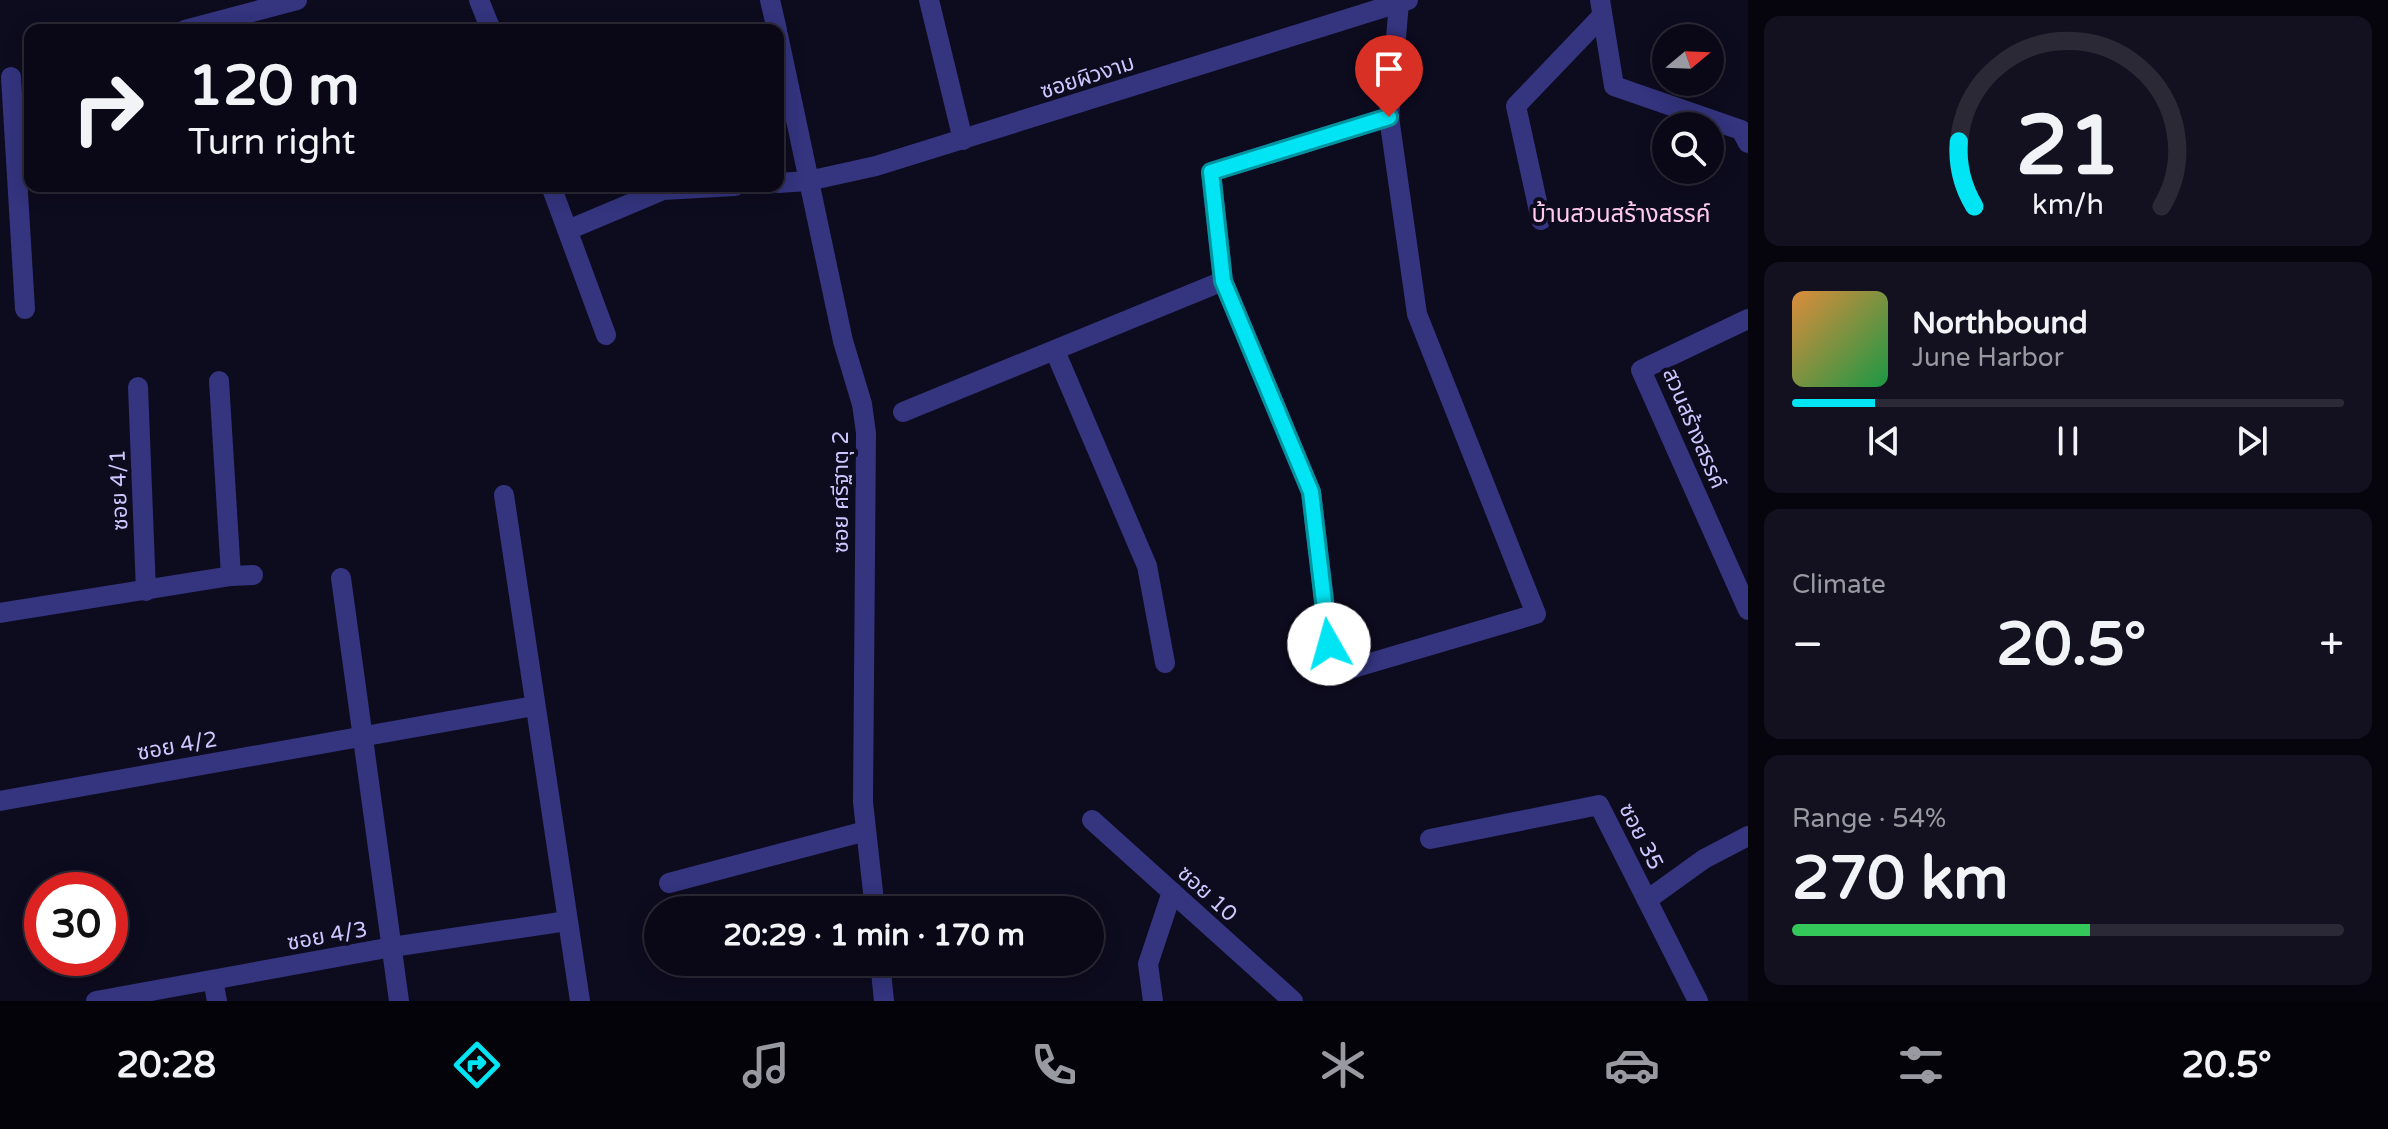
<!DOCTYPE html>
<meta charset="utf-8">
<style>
body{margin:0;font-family:"Varela Round","Noto Sans Thai",sans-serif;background:#13111f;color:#f1f3f6;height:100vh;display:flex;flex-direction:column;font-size:30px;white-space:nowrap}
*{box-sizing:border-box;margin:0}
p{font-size:26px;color:#999aa1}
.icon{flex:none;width:44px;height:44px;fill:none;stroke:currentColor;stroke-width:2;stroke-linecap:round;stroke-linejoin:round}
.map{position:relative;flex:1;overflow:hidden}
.panel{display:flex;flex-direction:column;gap:16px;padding:16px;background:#06040c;width:640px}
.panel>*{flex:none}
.banner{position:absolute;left:24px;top:24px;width:760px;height:168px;border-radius:16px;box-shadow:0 4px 20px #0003,0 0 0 2px #2a2935;background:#0a0816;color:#f1f3f6;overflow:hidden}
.needle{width:52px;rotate:71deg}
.controls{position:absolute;left:1652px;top:24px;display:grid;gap:16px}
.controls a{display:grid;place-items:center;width:72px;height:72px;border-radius:50%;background:#0a0816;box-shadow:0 4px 20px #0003,0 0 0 2px #2a2935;font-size:40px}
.speed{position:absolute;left:24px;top:872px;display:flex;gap:16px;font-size:40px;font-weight:700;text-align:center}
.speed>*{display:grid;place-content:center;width:104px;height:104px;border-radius:50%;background:#0a0816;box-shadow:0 4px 20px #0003,0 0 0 2px #2a2935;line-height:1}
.speed .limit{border:12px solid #d22;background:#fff;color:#111}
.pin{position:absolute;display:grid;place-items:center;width:68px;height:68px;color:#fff;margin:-82px -34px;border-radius:50% 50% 50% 0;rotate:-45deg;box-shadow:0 0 8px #0007}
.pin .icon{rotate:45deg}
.me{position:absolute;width:88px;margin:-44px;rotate:353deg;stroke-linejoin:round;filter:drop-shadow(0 0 6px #0008)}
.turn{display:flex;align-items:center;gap:28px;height:168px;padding:0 32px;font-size:36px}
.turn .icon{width:104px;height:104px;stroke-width:2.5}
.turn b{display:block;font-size:56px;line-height:68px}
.big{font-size:60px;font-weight:800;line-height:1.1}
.panel .widget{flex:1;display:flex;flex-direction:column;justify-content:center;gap:12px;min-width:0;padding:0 28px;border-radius:16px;background:#13111f}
.panel .dial{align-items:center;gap:0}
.dial svg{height:208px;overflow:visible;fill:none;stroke:#2a2935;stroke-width:7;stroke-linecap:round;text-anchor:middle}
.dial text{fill:#f1f3f6;stroke:none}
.song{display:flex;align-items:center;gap:24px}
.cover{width:96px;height:96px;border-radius:12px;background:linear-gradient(135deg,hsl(30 70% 55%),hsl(140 70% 35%))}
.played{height:8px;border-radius:4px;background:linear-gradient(90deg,#00e4f3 15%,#2a2935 15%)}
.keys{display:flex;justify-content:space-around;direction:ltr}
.heat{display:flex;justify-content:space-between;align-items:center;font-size:44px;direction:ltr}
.charge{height:12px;border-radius:6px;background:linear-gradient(90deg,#34c759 54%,#2a2935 0)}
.trip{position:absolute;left:644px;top:896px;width:460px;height:80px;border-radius:40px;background:#0a0816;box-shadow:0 4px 20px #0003,0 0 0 2px #2a2935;font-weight:800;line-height:80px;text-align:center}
.tabs{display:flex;height:128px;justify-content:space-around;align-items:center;background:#040309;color:#999aa1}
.tabs .icon{width:56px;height:56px}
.tabs .current{color:#00e4f3}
.tabs b{font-size:36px;color:#f1f3f6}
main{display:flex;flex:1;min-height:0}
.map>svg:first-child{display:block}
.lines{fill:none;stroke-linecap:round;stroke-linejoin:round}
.minor{stroke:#34347f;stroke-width:20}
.route-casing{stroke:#00949e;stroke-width:20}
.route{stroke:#00e4f3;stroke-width:14}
.labels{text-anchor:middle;stroke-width:8;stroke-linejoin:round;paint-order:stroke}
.street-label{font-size:22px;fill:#ccc8ff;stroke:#0d0b1e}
.neighbourhood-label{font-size:24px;fill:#ffcaee;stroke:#0d0b1e}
</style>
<main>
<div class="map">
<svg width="1748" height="1001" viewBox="0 0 1748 1001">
<rect width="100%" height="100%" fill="#0d0b1e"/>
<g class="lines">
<!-- minor -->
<g class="minor">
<polyline points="479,0 491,30"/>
<polyline points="770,0 777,30"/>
<polyline points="929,0 963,140"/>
<polyline points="1600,0 1614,86 1741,130 1748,143"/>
<polyline points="185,30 297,0"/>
<polyline points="778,35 843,341 862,404 866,433 863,802 875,910"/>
<polyline points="11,77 25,309"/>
<polyline points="1389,117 1211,172 1223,281 1311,492 1333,674 1536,614 1417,314 1389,117 1399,3"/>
<polyline points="778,183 808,181 876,166 1408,0"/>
<polyline points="551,186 606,335"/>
<polyline points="1541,220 1516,106 1602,16"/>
<polyline points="568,230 663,190 735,186"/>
<polyline points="1748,319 1641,370 1748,610"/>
<polyline points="1055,351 1147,566 1165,663"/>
<polyline points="219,381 231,576"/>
<polyline points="138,387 146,591"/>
<polyline points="903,412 1223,281"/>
<polyline points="504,495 580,1001"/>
<polyline points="341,578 399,1001"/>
<polyline points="0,613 231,576 253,575"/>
<polyline points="0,801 534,706"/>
<polyline points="1092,820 1293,1001"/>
<polyline points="1430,839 1599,805 1698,1001"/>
<polyline points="669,883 866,831"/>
<polyline points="1647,900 1704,859 1748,836"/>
<polyline points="880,962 884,1001"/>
<polyline points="213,980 217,1001"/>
<polyline points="96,1001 392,947 567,921"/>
<polyline points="1153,1001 1148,964 1172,892"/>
</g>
</g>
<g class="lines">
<defs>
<polyline id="route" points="1329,644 1311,492 1223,281 1211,172 1389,117"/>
</defs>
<!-- route casing -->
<use href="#route" class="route-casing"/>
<!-- route -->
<use href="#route" class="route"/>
</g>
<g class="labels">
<!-- street labels -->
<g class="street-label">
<text transform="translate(1087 76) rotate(-18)" y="8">ซอยผิวงาม</text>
<text transform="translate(1695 428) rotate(67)" y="8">สวนสร้างสรรค์</text>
<text transform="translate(118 490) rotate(-92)" y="8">ซอย 4/1</text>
<text transform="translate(840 492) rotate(-90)" y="8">ซอย ศรีฐาตุ 2</text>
<text transform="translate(177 745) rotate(-10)" y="8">ซอย 4/2</text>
<text transform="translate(1642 836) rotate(63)" y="8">ซอย 35</text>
<text transform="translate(1208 893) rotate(42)" y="8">ซอย 10</text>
<text transform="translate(327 935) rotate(-10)" y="8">ซอย 4/3</text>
</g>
<!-- neighbourhood labels -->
<g class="neighbourhood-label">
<text x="1621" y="222">บ้านสวนสร้างสรรค์</text>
</g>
</g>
</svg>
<div class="controls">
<a><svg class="needle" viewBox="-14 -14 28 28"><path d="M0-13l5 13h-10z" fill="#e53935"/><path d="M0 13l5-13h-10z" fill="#999aa1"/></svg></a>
<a><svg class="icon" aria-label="search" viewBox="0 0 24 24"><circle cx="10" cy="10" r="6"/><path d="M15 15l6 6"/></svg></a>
</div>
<div class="speed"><div class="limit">30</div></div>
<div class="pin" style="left:1389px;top:117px;background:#d93025"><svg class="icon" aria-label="arrive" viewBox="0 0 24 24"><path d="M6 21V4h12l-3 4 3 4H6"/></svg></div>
<svg class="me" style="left:1329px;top:644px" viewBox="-20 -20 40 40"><circle r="19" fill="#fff"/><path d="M0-13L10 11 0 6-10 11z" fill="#00e4f3"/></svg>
<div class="trip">20:29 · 1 min · 170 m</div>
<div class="banner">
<div class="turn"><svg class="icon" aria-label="right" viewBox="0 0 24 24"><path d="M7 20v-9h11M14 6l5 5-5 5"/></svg><div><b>120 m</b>Turn right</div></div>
</div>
</div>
<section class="panel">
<div class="widget dial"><svg viewBox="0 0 100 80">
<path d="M14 69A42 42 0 1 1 86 69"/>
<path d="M14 69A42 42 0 0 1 8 44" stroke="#00e4f3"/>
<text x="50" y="56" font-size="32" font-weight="700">21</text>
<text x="50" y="72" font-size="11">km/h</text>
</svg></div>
<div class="widget">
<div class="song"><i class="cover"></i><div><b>Northbound</b><p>June Harbor</p></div></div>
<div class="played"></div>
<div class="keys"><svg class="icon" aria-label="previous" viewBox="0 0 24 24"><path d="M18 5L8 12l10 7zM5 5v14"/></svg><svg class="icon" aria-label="pause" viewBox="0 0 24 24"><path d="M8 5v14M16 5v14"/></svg><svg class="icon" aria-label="next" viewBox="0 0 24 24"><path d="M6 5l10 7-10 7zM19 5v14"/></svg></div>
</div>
<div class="widget"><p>Climate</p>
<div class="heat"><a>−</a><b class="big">20.5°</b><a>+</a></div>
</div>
<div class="widget"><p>Range · 54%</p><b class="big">270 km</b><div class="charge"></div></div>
</section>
</main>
<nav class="tabs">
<b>20:28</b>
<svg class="icon current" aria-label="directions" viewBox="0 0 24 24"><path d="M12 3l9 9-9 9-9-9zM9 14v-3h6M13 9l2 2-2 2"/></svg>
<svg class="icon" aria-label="music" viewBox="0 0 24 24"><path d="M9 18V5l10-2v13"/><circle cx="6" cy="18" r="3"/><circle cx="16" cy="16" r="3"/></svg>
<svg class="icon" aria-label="phone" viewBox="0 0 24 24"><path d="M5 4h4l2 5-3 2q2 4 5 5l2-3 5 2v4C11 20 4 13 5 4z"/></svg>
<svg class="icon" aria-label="climate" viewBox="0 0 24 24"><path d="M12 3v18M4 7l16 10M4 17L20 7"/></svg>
<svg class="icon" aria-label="car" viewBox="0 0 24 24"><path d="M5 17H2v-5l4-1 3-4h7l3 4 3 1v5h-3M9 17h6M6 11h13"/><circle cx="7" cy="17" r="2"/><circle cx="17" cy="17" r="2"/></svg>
<svg class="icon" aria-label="filters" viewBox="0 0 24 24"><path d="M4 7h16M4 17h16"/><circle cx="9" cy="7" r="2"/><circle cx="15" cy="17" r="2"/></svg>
<b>20.5°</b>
</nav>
